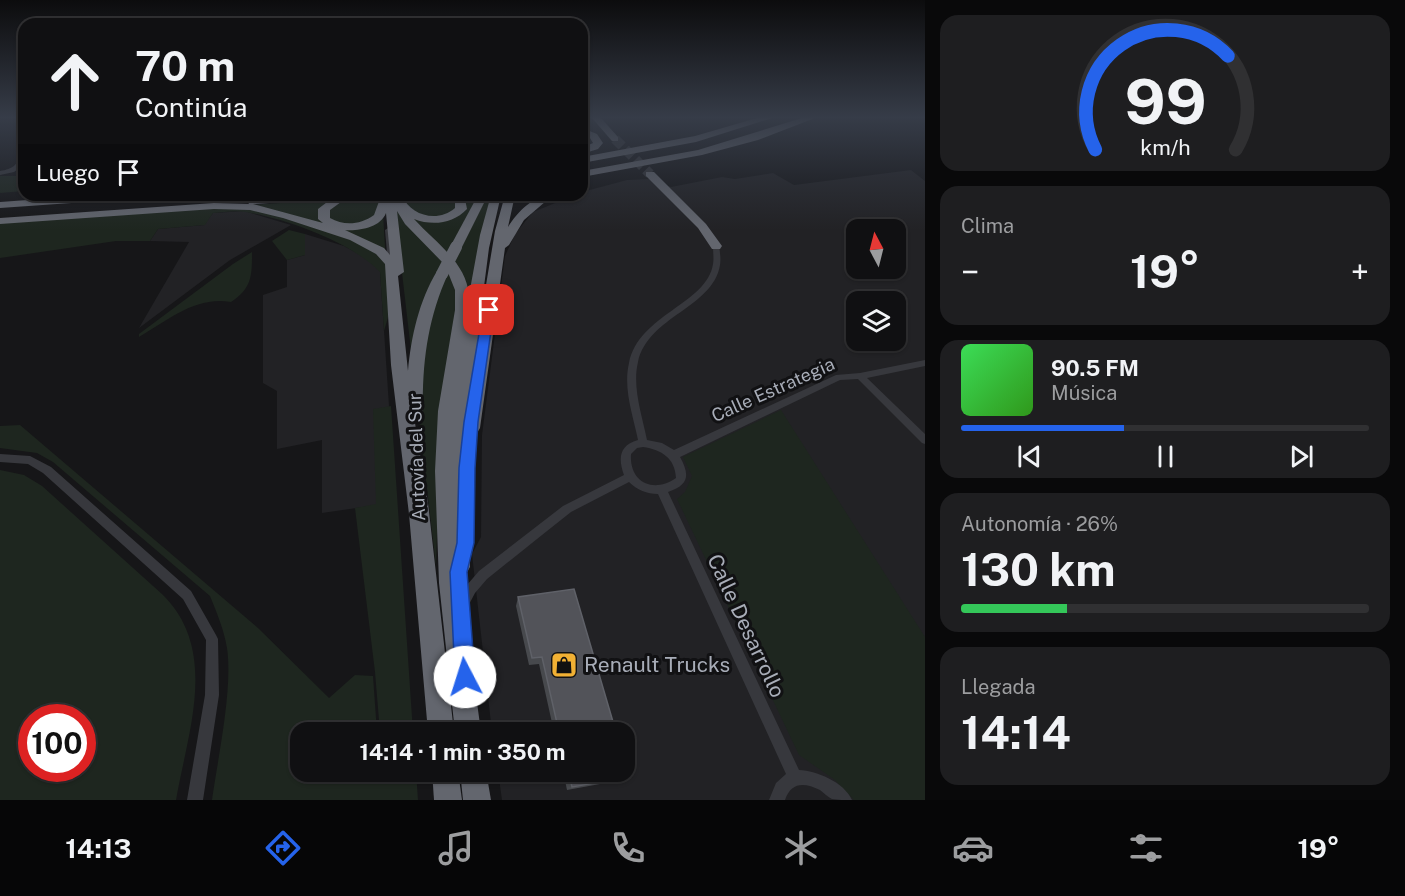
<!DOCTYPE html>
<html lang="es">
<meta charset="utf-8">
<style>
body{margin:0;font-family:"Public Sans",sans-serif;background:#1e1e20;color:#f1f3f6;height:100vh;display:flex;flex-direction:column;font-size:22px;white-space:nowrap}
*{box-sizing:border-box;margin:0}
p{font-size:20px;color:#9c9d9f}
.icon{flex:none;width:33px;height:33px;fill:none;stroke:currentColor;stroke-width:2;stroke-linecap:round;stroke-linejoin:round}
.map{position:relative;flex:1;overflow:hidden}
.panel{display:flex;flex-direction:column;gap:15px;padding:15px;background:#09090a;width:480px}
.panel>*{flex:none}
.hud{position:absolute;left:18px;top:18px;width:570px;height:183px;border-radius:18px;box-shadow:0 2px 4px #0004,0 0 0 2px #303032;background:#101012;color:#f1f3f6;overflow:hidden}
.needle{width:39px;rotate:353deg}
.controls{position:absolute;left:846px;top:219px;display:grid;gap:12px}
.controls a{display:grid;place-items:center;width:60px;height:60px;border-radius:12px;background:#101012;box-shadow:0 2px 4px #0004,0 0 0 2px #303032;font-size:30px}
.speed{position:absolute;left:18px;top:704px;display:flex;gap:12px;font-size:30px;font-weight:700;text-align:center}
.speed>*{display:grid;place-content:center;width:78px;height:78px;border-radius:50%;background:#101012;box-shadow:0 2px 4px #0004,0 0 0 2px #303032;line-height:1}
.speed .limit{border:9px solid #d22;background:#fff;color:#111}
.pin{position:absolute;display:grid;place-items:center;width:51px;height:51px;color:#fff;margin:-26px;border-radius:12px;box-shadow:0 3px 9px #0006}
.me{position:absolute;width:66px;margin:-33px;rotate:355deg;stroke-linejoin:round;filter:drop-shadow(0 0 4px #0008)}
.turn{display:flex;align-items:center;gap:21px;height:126px;padding:0 18px;font-size:27px}
.turn .icon{width:78px;height:78px;stroke-width:2.5}
.turn b{display:block;font-size:42px;line-height:51px}
.then{display:flex;align-items:center;height:57px;padding:0 18px;background:#0003;gap:12px;font-size:22px}
.big{font-size:45px;font-weight:700;line-height:1.1}
.panel .widget{flex:1;display:flex;flex-direction:column;justify-content:center;gap:9px;min-width:0;padding:0 21px;border-radius:18px;background:#1e1e20}
.panel .dial{align-items:center;gap:0}
.dial svg{height:156px;overflow:visible;fill:none;stroke:#303032;stroke-width:7;stroke-linecap:round;text-anchor:middle}
.dial text{fill:#f1f3f6;stroke:none}
.song{display:flex;align-items:center;gap:18px}
.cover{width:72px;height:72px;border-radius:9px;background:linear-gradient(135deg,hsl(130 70% 55%),hsl(110 70% 35%))}
.played{height:6px;border-radius:3px;background:linear-gradient(90deg,#2563eb 40%,#303032 40%)}
.keys{display:flex;justify-content:space-around;direction:ltr}
.heat{display:flex;justify-content:space-between;align-items:center;font-size:33px;direction:ltr}
.charge{height:9px;border-radius:4px;background:linear-gradient(90deg,#34c759 26%,#303032 0)}
.trip{position:absolute;left:290px;top:722px;width:345px;height:60px;border-radius:18px;background:#101012;box-shadow:0 2px 4px #0004,0 0 0 2px #303032;font-weight:700;line-height:60px;text-align:center}
.tab-bar{display:flex;height:96px;justify-content:space-around;align-items:center;background:#060607;color:#9c9d9f}
.tab-bar .icon{width:42px;height:42px}
.tab-bar .selected{color:#2563eb}
.tab-bar b{font-size:27px;color:#f1f3f6}
main{display:flex;flex:1;min-height:0}
.map>svg:first-child{display:block}
.built{fill:#222225;fill-rule:evenodd}
.green{fill:#1e261f;fill-rule:evenodd}
.lines{fill:none;stroke-linecap:round;stroke-linejoin:round}
.highway-tunnel{stroke:#333438;stroke-width:10;stroke-dasharray:10 4.5;stroke-linecap:butt}
.street{fill:#37383d;fill-rule:evenodd}
.highway{fill:#63666e;fill-rule:evenodd}
.highway-bridge{stroke:#63666e;stroke-width:12}
.wall{fill:#47494d}
.building{fill:#525359;stroke:#5f6168;stroke-width:1.5}
.route{fill:#2563eb;stroke:#184099;stroke-width:1.5}
.labels{text-anchor:middle;stroke-width:6;stroke-linejoin:round;paint-order:stroke}
.street-label{font-size:18px;fill:#a8adb8;stroke:#111113}
.near-street-label{font-size:21px;fill:#a8adb8;stroke:#111113}
.near-poi-label{font-size:21px;fill:#a8adb8;stroke:#111113;text-anchor:start}
</style>
<main>
<div class="map">
<svg width="925" height="800" viewBox="0 0 925 800">
<rect width="100%" height="100%" fill="#161618"/>
<!-- built -->
<g class="built">
<path d="M 911,170 L 925,181 L 925,800 L 502,800 L 498,771 L 624,771 L 624,732 L 492,732 L 472,554 L 481,537 L 482,435 L 505,256 L 515,234 L 533,212 L 575,195 L 582,195 L 582,192 L 627,180 L 649,179 L 671,187 L 722,177 L 735,179 L 773,173 L 794,185 ZM 856,230 L 896,230 L 896,268 L 856,268 ZM 856,302 L 896,302 L 896,340 L 856,340 Z"/>
<polygon points="244,211 291,225 230,260 139,328 189,242 150,241 158,229 204,225 213,213"/>
<polygon points="305,234 344,246 368,259 380,271 389,406 377,505 322,513 322,440 277,449 277,391 263,383 263,295 287,287 287,260 305,255"/>
</g>
<!-- green -->
<g class="green">
<polygon points="0,176 24,176 24,191 0,193"/>
<polygon points="393,195 495,195 440,434 436,566"/>
<path d="M 382,196 L 389,314 L 384,331 L 380,272 C 351,242 287,219 246,212 C 236,210 224,212 213,213 L 205,225 L 158,229 L 150,241 L 116,241 L 0,258 L 0,222 Z"/>
<polygon points="289,230 305,234 305,255 287,260 272,241"/>
<path d="M 252,252 C 252,276 252,288 231,302 C 196,296 168,320 139,337 L 139,334 L 233,264 Z"/>
<polygon points="391,406 413,732 380,732 375,672 355,508 376,504 373,409"/>
<polygon points="781,410 925,637 925,800 854,800 835,780 799,755 677,499 685,492 692,476 683,457"/>
<path d="M 20,425 L 258,628 L 329,698 L 355,675 L 373,676 L 377,732 L 300,732 L 300,771 L 382,771 L 383,778 L 383,771 L 416,771 L 418,800 L 212,800 C 218,757 233,689 227,648 C 224,630 217,613 210,596 L 53,462 L 37,453 L 0,448 L 0,426 Z"/>
<path d="M 0,470 L 24,475 L 42,486 L 163,595 C 219,651 188,731 176,800 L 0,800 ZM 32,717 L 82,717 L 82,768 L 32,768 Z"/>
</g>
<g class="lines">
<!-- highway-tunnel -->
<polyline class="highway-tunnel" points="615,139 650,174"/>
<!-- street -->
<g class="street">
<path d="M 24,150 L 23,165 L 14,172 L 0,175 L 0,171 C 13,169 18,165 21,152 Z"/>
<polygon points="388,228 391,230 394,264 391,266 388,264 385,230"/>
<path d="M 716,244 L 719,246 C 720,252 721,259 720,265 C 713,308 648,316 638,362 C 632,387 642,415 647,440 L 662,443 L 674,450 L 836,375 L 860,373 L 925,360 L 925,366 L 867,378 L 925,434 L 925,444 L 922,443 L 858,379 L 840,380 L 680,457 C 690,475 689,485 668,492 L 799,770 C 817,771 844,782 852,800 C 846,800 837,800 832,799 C 828,797 824,793 820,790 C 804,782 791,782 785,800 L 769,800 L 776,783 L 786,774 L 658,494 C 647,494 637,490 629,482 L 571,512 L 542,535 L 487,579 L 475,593 L 464,614 L 460,616 L 456,614 L 454,610 L 467,585 L 479,571 L 563,506 L 624,475 C 618,459 619,445 638,440 C 633,415 623,389 629,363 C 639,314 707,304 713,264 C 714,259 713,252 713,246 ZM 643,447 C 662,450 675,458 676,478 C 653,494 629,482 631,454 L 637,448 Z"/>
<polygon points="0,454 30,456 51,467 191,591 216,635 218,639 219,695 203,800 187,800 205,695 206,640 183,599 43,473 28,464 0,462"/>
</g>
<!-- highway -->
<g class="highway">
<polygon points="592,118 601,118 618,137 618,141 612,141"/>
<polygon points="757,118 772,118 696,142 582,163 582,157 695,136"/>
<polygon points="802,118 815,118 758,140 702,155 582,177 582,171 698,150"/>
<polygon points="582,128 597,134 603,143 598,149 582,154 582,148 593,143 590,138 582,134"/>
<polygon points="646,172 654,172 706,224 722,246 720,249 712,249 698,228 646,176"/>
<polygon points="96,195 148,195 143,198 0,208 0,202"/>
<path d="M 292,195 L 363,195 L 341,202 L 330,210 L 330,218 C 344,226 360,225 374,215 L 381,196 L 402,195 C 410,216 438,223 455,208 L 455,200 L 449,195 L 461,195 L 465,199 L 467,209 C 453,224 432,226 414,219 C 435,242 466,262 469,295 L 480,235 L 491,195 L 501,195 L 489,248 L 478,333 L 495,231 L 505,195 L 515,195 L 508,227 C 518,211 534,195 553,195 L 524,220 L 509,245 L 505,248 L 480,428 L 477,433 L 470,435 L 470,567 L 466,574 L 460,577 L 481,732 L 455,732 L 439,583 L 435,471 L 438,411 L 455,310 L 455,290 L 445,265 L 405,224 L 397,211 L 404,272 L 398,276 L 408,371 C 411,337 419,301 437,271 L 447,271 L 448,274 C 428,318 422,362 423,411 L 421,416 L 414,417 L 428,503 L 454,732 L 428,732 L 409,514 L 391,365 L 385,264 L 376,254 L 350,240 L 283,218 L 250,210 L 214,209 L 0,224 L 0,218 L 214,203 L 249,204 L 247,201 L 252,198 ZM 331,199 L 318,209 L 318,219 L 323,223 L 253,204 ZM 386,213 L 390,255 L 384,248 L 345,230 C 359,231 380,228 386,213 Z"/>
<polygon points="478,195 488,195 462,247 460,250 452,250 450,247"/>
<polygon points="432,771 458,771 462,800 434,800"/>
<polygon points="460,771 486,771 491,800 463,800"/>
</g>
<!-- highway-bridge -->
<polyline class="highway-bridge" points="442,274 456,247"/>
</g>
<!-- wall -->
<g class="wall">
<polygon points="518,597 616,732 554,732 539,664 529,665 516,606"/>
<polygon points="563,771 624,771 629,777 622,780 567,790"/>
</g>
<!-- building -->
<g class="building">
<polygon points="574,589 616,732 559,732 542,657 532,658 518,597"/>
<polygon points="624,760 629,777 572,787 568,771 624,771"/>
</g>
<!-- sky -->
<linearGradient id="sky" x2="0" y2="1"><stop stop-color="#0c0c0d"/><stop offset="0.51" stop-color="#363c48"/><stop offset="1" stop-color="#363c48" stop-opacity="0"/></linearGradient>
<rect width="925" height="230" fill="url(#sky)"/>
<!-- route -->
<polygon class="route" points="489,306 494,310 478,422 475,468 474,543 467,572 475,677 472,684 465,687 458,684 455,677 450,572 457,543 459,468 464,422 483,310"/>
<!-- icons -->
<defs>
<symbol id="shop-square" viewBox="-11 -11 22 22"><rect x="-9" y="-9" width="18" height="18" rx="4" fill="#f2b134" stroke="#111113"/><path d="M-5-2.5h2.3a2.7 3.5 0 0 1 5.4 0H5L5.5 6h-11ZM-1.5-2.5h3a1.5 2.3 0 0 0-3 0Z" fill="#111"/></symbol>
</defs>
<g fill-rule="evenodd">
<use href="#shop-square" x="549" y="650" width="30" height="30"/>
</g>
<g class="labels">
<!-- street labels -->
<g class="street-label">
<text transform="translate(773 390) rotate(-24)" y="6">Calle Estrategia</text>
<text transform="translate(417 457) rotate(-92)" y="6">Autovía del Sur</text>
</g>
<!-- near-street labels -->
<g class="near-street-label">
<text transform="translate(746 626) rotate(65)" y="7">Calle Desarrollo</text>
</g>
<!-- near-poi labels -->
<g class="near-poi-label">
<text x="584" y="672">Renault Trucks</text>
</g>
</g>
</svg>
<div class="controls">
<a><svg class="needle" viewBox="-14 -14 28 28"><path d="M0-13l5 13h-10z" fill="#e53935"/><path d="M0 13l5-13h-10z" fill="#9c9d9f"/></svg></a>
<a><svg class="icon" aria-label="layers" viewBox="0 0 24 24"><path d="M12 4l9 5-9 5-9-5zM3 14l9 5 9-5"/></svg></a>
</div>
<div class="speed"><div class="limit">100</div></div>
<div class="pin" style="left:489px;top:310px;background:#d93025"><svg class="icon" aria-label="arrive" viewBox="0 0 24 24"><path d="M6 21V4h12l-3 4 3 4H6"/></svg></div>
<svg class="me" style="left:465px;top:677px" viewBox="-20 -20 40 40"><circle r="19" fill="#fff"/><path d="M0-13L10 11 0 6-10 11z" fill="#2563eb"/></svg>
<div class="trip">14:14 · 1 min · 350 m</div>
<div class="hud">
<div class="turn"><svg class="icon" aria-label="ahead" viewBox="0 0 24 24"><path d="M12 20V5M6 11l6-6 6 6"/></svg><div><b>70 m</b>Continúa</div></div>
<div class="then">Luego<svg class="icon" aria-label="arrive" viewBox="0 0 24 24"><path d="M6 21V4h12l-3 4 3 4H6"/></svg></div>
</div>
</div>
<section class="panel">
<div class="widget dial"><svg viewBox="0 0 100 80">
<path d="M14 69A42 42 0 1 1 86 69"/>
<path d="M14 69A42 42 0 0 1 82 21" stroke="#2563eb"/>
<text x="50" y="56" font-size="32" font-weight="700">99</text>
<text x="50" y="72" font-size="11">km/h</text>
</svg></div>
<div class="widget"><p>Clima</p>
<div class="heat"><a>−</a><b class="big">19°</b><a>+</a></div>
</div>
<div class="widget">
<div class="song"><i class="cover"></i><div><b>90.5 FM</b><p>Música</p></div></div>
<div class="played"></div>
<div class="keys"><svg class="icon" aria-label="previous" viewBox="0 0 24 24"><path d="M18 5L8 12l10 7zM5 5v14"/></svg><svg class="icon" aria-label="pause" viewBox="0 0 24 24"><path d="M8 5v14M16 5v14"/></svg><svg class="icon" aria-label="next" viewBox="0 0 24 24"><path d="M6 5l10 7-10 7zM19 5v14"/></svg></div>
</div>
<div class="widget"><p>Autonomía · 26%</p><b class="big">130 km</b><div class="charge"></div></div>
<div class="widget"><p>Llegada</p><b class="big">14:14</b></div>
</section>
</main>
<nav class="tab-bar">
<b>14:13</b>
<svg class="icon selected" aria-label="directions" viewBox="0 0 24 24"><path d="M12 3l9 9-9 9-9-9zM9 14v-3h6M13 9l2 2-2 2"/></svg>
<svg class="icon" aria-label="music" viewBox="0 0 24 24"><path d="M9 18V5l10-2v13"/><circle cx="6" cy="18" r="3"/><circle cx="16" cy="16" r="3"/></svg>
<svg class="icon" aria-label="phone" viewBox="0 0 24 24"><path d="M5 4h4l2 5-3 2q2 4 5 5l2-3 5 2v4C11 20 4 13 5 4z"/></svg>
<svg class="icon" aria-label="climate" viewBox="0 0 24 24"><path d="M12 3v18M4 7l16 10M4 17L20 7"/></svg>
<svg class="icon" aria-label="car" viewBox="0 0 24 24"><path d="M5 17H2v-5l4-1 3-4h7l3 4 3 1v5h-3M9 17h6M6 11h13"/><circle cx="7" cy="17" r="2"/><circle cx="17" cy="17" r="2"/></svg>
<svg class="icon" aria-label="filters" viewBox="0 0 24 24"><path d="M4 7h16M4 17h16"/><circle cx="9" cy="7" r="2"/><circle cx="15" cy="17" r="2"/></svg>
<b>19°</b>
</nav>
